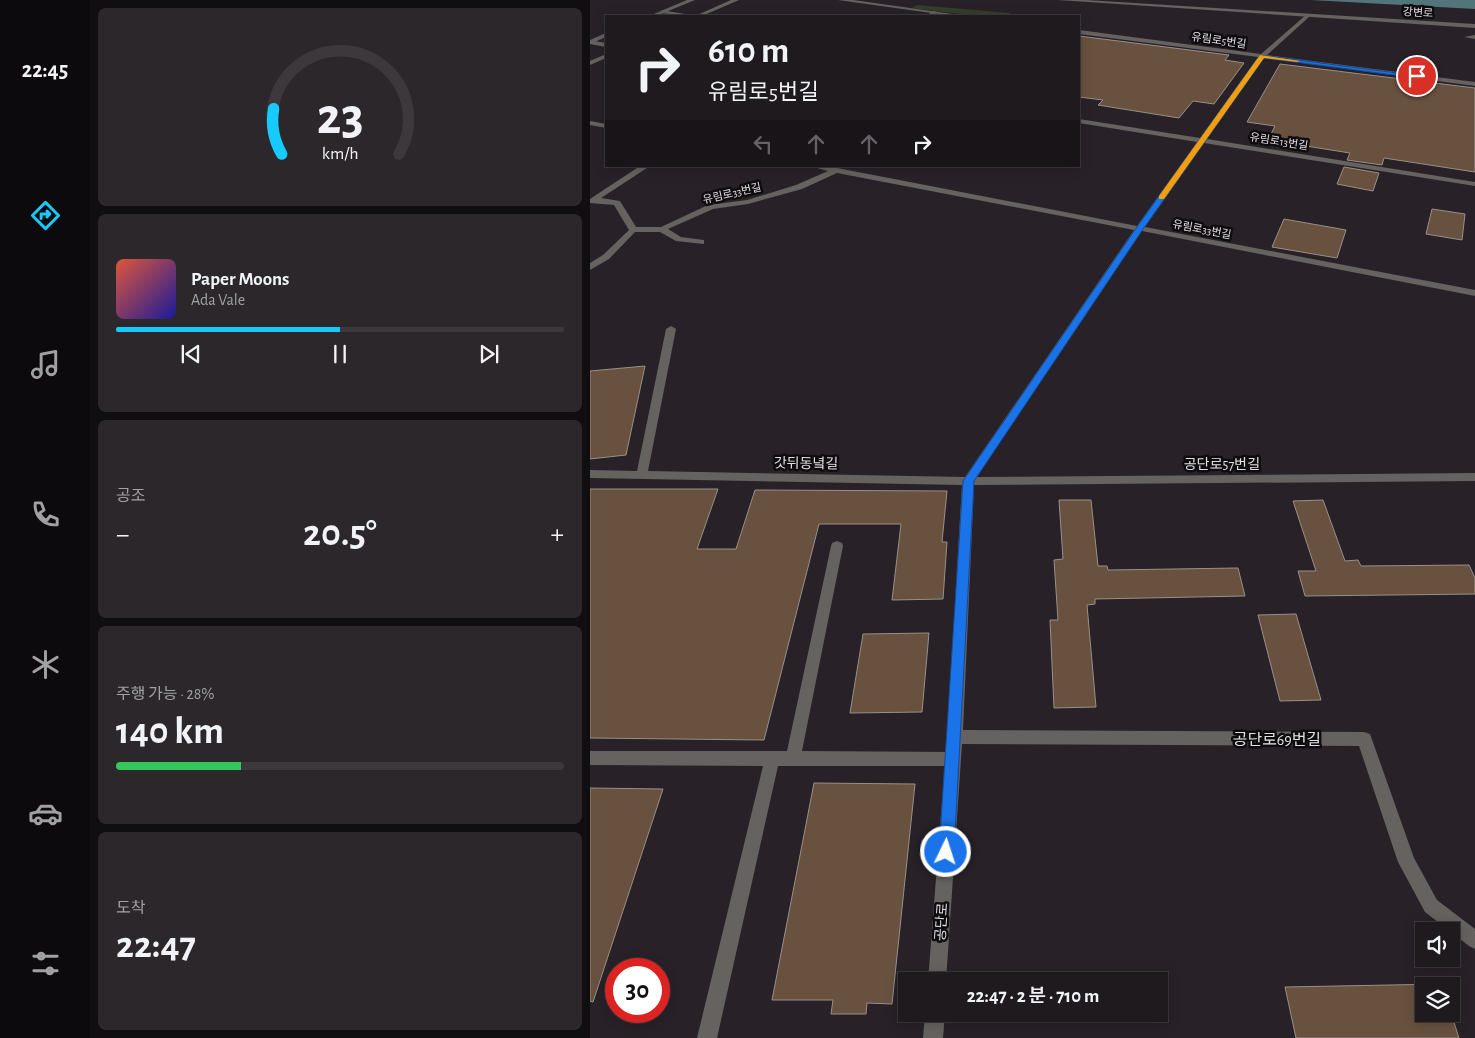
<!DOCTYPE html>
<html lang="ko">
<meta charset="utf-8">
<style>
body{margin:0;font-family:"Alegreya Sans","Noto Sans KR",sans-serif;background:#2b272b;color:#f1f3f6;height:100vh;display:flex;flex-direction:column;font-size:19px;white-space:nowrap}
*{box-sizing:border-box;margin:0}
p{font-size:16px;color:#a1a1a4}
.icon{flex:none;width:28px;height:28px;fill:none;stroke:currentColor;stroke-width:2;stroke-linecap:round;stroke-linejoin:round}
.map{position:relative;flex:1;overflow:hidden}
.side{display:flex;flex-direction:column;gap:8px;padding:8px;background:#100e10;width:500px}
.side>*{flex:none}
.top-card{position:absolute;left:15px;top:15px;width:475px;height:152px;border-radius:0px;box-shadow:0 2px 12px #0003,0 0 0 1px #3c383c;background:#1e1a1e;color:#f1f3f6;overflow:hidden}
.buttons{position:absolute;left:825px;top:922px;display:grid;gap:10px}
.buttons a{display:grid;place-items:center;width:45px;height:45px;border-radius:0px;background:#1e1a1e;box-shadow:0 2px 12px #0003,0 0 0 1px #3c383c;font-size:25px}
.speed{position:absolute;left:15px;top:958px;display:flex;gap:10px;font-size:25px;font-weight:700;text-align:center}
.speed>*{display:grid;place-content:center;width:65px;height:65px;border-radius:50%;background:#1e1a1e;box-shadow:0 2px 12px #0003,0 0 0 1px #3c383c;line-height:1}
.speed .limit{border:8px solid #d22;background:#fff;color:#111}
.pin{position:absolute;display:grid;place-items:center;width:42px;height:42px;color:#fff;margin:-21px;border:2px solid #fff;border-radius:50%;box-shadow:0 1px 5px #0007}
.me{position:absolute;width:55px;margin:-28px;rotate:4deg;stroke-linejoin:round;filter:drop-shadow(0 0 4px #0008)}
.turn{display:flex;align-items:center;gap:18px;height:105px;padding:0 20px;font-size:22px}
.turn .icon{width:65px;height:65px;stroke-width:2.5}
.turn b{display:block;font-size:35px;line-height:42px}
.lanes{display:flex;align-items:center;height:48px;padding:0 20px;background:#0003;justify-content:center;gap:25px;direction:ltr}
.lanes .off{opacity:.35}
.big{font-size:38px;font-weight:600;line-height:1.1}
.side .tile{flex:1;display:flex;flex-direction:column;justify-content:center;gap:8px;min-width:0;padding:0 18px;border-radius:8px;background:#2b272b}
.side .dial{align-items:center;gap:0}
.dial svg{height:130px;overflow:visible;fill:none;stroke:#3c383c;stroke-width:7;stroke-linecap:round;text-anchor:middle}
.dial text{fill:#f1f3f6;stroke:none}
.song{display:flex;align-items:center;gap:15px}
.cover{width:60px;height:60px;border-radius:8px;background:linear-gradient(135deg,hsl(10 70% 55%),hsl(240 70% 35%))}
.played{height:5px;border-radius:2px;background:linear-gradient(90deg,#16cafb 50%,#3c383c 50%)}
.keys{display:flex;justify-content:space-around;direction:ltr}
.heat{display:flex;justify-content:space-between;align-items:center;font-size:28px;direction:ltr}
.charge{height:8px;border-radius:4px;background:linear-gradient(90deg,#34c759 28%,#3c383c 0)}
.trip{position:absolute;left:308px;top:972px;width:270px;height:50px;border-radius:0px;background:#1e1a1e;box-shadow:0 2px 12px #0003,0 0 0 1px #3c383c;font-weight:600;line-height:50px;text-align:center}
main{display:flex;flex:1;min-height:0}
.tabs{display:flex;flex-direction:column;width:90px;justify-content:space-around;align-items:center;background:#0c0a0c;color:#a1a1a4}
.tabs .icon{width:35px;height:35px}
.tabs .active{color:#16cafb}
.tabs b{font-size:22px;color:#f1f3f6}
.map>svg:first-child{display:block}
.green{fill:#343f2b}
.water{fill:#52757a}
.building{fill:#68513f;stroke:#999089}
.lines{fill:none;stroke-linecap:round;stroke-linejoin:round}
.service{fill:#65625f;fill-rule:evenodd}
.pedestrian{fill:#65625f;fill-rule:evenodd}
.minor{fill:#65625f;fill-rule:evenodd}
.tertiary{fill:#65625f;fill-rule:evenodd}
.route{fill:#1a73e8;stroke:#114b97}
.slow{fill:#f59e0b}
.labels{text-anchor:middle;stroke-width:5;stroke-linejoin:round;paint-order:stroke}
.far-street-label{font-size:11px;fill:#e3dee3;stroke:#0f0c0f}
.street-label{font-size:14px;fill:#e3dee3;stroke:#0f0c0f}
.near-street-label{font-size:16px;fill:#e3dee3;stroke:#0f0c0f}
</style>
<main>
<nav class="tabs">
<b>22:45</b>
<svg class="icon active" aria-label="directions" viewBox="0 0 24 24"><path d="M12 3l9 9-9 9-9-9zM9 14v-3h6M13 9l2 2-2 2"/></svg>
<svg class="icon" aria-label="music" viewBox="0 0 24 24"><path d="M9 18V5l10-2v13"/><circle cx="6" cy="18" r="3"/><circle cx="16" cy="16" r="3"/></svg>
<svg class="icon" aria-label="phone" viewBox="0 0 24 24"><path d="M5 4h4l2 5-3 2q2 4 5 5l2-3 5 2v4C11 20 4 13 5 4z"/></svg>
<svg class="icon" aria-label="climate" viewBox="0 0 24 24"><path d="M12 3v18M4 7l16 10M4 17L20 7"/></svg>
<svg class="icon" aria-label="car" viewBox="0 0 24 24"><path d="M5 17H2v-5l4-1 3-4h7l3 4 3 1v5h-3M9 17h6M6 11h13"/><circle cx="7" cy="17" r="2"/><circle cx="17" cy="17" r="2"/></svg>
<svg class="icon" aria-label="filters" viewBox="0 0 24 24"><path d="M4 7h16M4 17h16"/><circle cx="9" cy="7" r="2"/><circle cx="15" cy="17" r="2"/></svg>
</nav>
<section class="side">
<div class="tile dial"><svg viewBox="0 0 100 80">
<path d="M14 69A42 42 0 1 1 86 69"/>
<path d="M14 69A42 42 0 0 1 9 41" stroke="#16cafb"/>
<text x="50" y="56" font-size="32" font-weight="700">23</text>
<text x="50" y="72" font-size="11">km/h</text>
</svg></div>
<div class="tile">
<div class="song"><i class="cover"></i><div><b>Paper Moons</b><p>Ada Vale</p></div></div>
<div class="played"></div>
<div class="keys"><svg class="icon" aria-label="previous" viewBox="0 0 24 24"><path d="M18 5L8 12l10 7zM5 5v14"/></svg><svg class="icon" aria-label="pause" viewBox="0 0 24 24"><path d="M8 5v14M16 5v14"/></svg><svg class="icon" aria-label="next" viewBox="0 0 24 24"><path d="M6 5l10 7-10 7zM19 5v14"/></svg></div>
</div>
<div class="tile"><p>공조</p>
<div class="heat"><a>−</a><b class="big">20.5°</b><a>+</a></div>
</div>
<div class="tile"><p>주행 가능 · 28%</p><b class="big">140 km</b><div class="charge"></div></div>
<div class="tile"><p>도착</p><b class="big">22:47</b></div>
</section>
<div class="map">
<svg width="885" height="1038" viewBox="0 0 885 1038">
<rect width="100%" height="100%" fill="#282228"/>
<!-- green -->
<polygon class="green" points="327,5 420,13 418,16 387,16 322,8"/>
<!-- water -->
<polygon class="water" points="721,0 885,0 885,9"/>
<!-- building -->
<g class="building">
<polygon points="489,36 639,55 635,60 654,63 624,104 603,101 589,118 508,105 513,100 489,97"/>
<polygon points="690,64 885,88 885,172 794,158 792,165 757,160 760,153 678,140 685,126 657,122"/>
<polygon points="754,167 789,173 783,191 747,184"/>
<polygon points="842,209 875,214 872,240 836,234"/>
<polygon points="694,219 756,230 747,258 682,247"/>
<polygon points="55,366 36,455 0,459 0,371"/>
<polygon points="0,489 128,489 107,549 146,549 165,490 357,491 352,542 357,542 353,599 302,600 311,524 229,524 174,740 0,738"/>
<polygon points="469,500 501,500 508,566 517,566 518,570 648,568 655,596 505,599 505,604 497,605 506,707 464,708 460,620 468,620 464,560 473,559"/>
<polygon points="733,500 755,561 768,560 771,566 879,565 885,578 885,594 715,596 708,571 726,571 703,501"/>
<polygon points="706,614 731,700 690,701 668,615"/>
<polygon points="339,633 332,712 260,713 273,634"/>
<polygon points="224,783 325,784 302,1004 277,1003 276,1014 241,1014 243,1000 182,1000"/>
<polygon points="0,788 73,789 3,1002 0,1001"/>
<polygon points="852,984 853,986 834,986 834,1014 861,1013 869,1038 706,1038 695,987"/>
</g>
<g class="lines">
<!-- service -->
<g class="service">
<polygon points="885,35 885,39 874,37"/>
<polygon points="247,541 252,543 253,546 212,751 363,752 369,754 371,759 369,764 363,766 188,766 127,1038 107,1038 173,766 0,765 0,751 197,751 241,546 242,543"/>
</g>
<!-- pedestrian -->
<polygon class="pedestrian" points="343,11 348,12 342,16 336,16"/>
<!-- minor -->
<g class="minor">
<polygon points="141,0 149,0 112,16 105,16"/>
<polygon points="248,0 263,0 377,16 363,16"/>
<polygon points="72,10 95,14 98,16 70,13"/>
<polygon points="717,14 719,17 677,55 885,82 885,86 674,58 617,139 885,182 885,186 614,143 555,227 885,290 885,296 552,231 387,477 885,473 885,481 384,485 373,730 774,732 780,734 824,858 847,900 885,929 885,949 879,946 835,912 808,862 769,746 372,744 356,981 338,981 357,737 372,485 0,478 0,470 47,471 76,329 81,326 86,329 58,471 375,477 544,230 247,173 212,189 158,204 123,209 78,229 91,237 114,240 114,244 86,241 70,232 45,232 19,259 0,270 0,263 13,255 39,230 24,205 0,203 0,199 50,166 60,166 11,198 30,201 46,227 71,227 118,205 157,200 206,185 238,171 220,166 237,166 547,226 607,142 489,123 489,119 610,138 668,57 489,34 489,30 671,54"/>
<polygon points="0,40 16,43 16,47 0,44"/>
<polygon points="16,54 16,58 0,65 0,61"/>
<polygon points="0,121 16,124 16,128 0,125"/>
<polygon points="335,1014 355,1014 353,1038 333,1038"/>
</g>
<!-- tertiary -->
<g class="tertiary">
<polygon points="97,0 105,0 66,16 59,16"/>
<polygon points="468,0 496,0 885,24 885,28"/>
<polygon points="16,33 16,37 0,44 0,40"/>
</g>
</g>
<!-- route -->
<polygon class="route" points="670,55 830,76 827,78 674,58 553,229 384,481 364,852 362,857 356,859 351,857 349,852 373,481 547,227"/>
<!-- slow -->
<polygon class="slow" points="670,55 710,61 707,62 674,58 574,199 569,199 569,196"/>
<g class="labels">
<!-- far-street labels -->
<g class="far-street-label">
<text transform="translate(828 12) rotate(4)" y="4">강변로</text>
<text transform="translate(629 40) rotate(8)" y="4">유림로5번길</text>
<text transform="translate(689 141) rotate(9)" y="4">유림로13번길</text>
<text transform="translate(142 193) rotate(-13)" y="4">유림로33번길</text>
<text transform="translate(612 229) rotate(11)" y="4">유림로33번길</text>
</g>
<!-- street labels -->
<g class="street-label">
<text transform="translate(216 463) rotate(1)" y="5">갓뒤동녘길</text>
<text x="632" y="469">공단로57번길</text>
<text transform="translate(351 922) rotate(-86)" y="5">공단로</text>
</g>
<!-- near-street labels -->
<g class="near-street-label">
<text x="687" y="745">공단로69번길</text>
</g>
</g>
</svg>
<div class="buttons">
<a><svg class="icon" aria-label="sound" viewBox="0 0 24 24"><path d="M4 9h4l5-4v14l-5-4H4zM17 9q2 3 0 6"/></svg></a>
<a><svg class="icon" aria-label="layers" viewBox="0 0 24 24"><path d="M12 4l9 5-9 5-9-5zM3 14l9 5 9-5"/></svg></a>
</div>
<div class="speed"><div class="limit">30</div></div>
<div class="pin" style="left:827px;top:76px;background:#d93025"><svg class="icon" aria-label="arrive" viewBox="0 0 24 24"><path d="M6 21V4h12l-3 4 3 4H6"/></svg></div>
<svg class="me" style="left:356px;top:852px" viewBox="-20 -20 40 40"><circle r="17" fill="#1a73e8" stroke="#fff" stroke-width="3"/><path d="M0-11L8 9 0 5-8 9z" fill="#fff"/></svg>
<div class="trip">22:47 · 2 분 · 710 m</div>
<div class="top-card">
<div class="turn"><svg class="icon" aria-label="right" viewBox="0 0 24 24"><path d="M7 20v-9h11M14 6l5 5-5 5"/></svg><div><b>610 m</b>유림로5번길</div></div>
<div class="lanes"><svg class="icon off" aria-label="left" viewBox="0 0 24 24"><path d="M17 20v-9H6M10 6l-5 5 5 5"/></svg><svg class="icon off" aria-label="ahead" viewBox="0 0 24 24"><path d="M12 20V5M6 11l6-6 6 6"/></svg><svg class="icon off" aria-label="ahead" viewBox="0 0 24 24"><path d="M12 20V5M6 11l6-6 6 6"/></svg><svg class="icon" aria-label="right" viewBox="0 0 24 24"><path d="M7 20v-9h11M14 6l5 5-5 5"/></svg></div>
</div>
</div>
</main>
